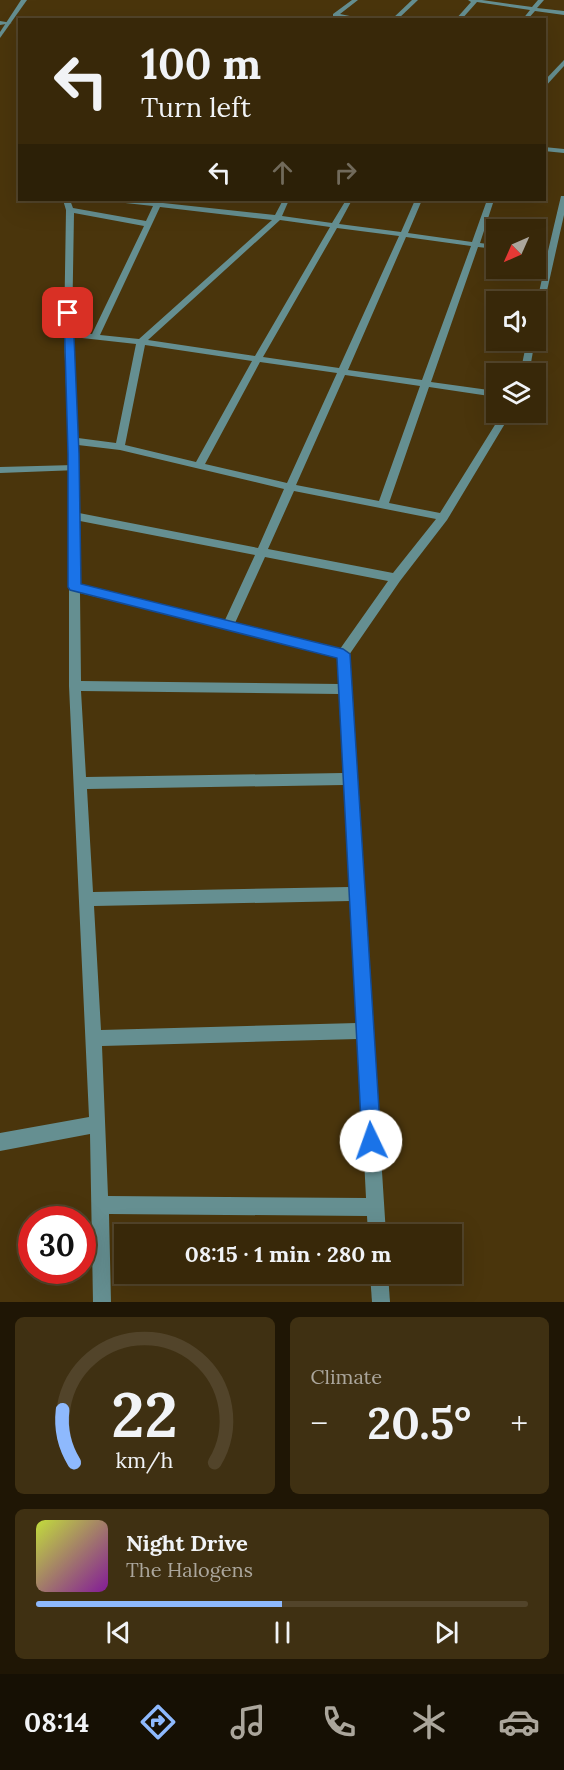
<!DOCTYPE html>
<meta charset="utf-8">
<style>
body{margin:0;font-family:Lora,serif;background:#3f3012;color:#f1f3f6;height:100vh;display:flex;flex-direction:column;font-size:22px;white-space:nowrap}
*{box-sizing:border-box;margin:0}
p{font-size:20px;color:#aba69c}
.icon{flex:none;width:33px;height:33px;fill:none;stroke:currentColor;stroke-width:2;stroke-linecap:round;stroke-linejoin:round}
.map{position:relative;height:1302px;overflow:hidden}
.side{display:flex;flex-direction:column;gap:15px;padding:15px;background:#1f1605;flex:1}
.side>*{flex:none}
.banner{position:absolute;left:18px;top:18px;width:528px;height:183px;border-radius:0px;box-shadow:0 6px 24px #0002,0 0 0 2px #52442a;background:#382809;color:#f1f3f6;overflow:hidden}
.needle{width:39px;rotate:225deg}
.buttons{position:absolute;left:486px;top:219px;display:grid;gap:12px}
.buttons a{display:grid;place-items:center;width:60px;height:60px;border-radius:0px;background:#382809;box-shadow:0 6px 24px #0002,0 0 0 2px #52442a;font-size:30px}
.speed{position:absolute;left:18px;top:1206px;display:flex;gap:12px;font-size:30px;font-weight:700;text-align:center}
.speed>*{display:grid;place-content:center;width:78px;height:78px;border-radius:50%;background:#382809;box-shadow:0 6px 24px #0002,0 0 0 2px #52442a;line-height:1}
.speed .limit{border:9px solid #d22;background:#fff;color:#111}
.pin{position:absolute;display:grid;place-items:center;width:51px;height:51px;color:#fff;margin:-26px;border-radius:12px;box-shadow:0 3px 9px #0006}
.me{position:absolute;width:66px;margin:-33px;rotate:357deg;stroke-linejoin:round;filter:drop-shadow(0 0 4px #0008)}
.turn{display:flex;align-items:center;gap:21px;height:126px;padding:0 24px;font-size:27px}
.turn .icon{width:78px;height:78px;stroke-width:2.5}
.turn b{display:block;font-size:42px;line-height:51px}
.lanes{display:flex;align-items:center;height:57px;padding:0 24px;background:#0003;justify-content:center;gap:30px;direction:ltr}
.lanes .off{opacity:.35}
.big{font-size:45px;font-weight:700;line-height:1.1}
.side .widget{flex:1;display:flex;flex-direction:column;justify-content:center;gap:9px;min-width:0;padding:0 21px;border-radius:9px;background:#3f3012}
.side .dial{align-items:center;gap:0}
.dial svg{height:156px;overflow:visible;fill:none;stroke:#52442a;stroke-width:7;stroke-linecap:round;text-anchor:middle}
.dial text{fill:#f1f3f6;stroke:none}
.song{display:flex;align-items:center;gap:18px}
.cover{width:72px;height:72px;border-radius:9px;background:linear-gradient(135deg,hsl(70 70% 55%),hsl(290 70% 35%))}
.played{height:6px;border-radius:3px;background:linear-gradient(90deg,#8eb9fd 50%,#52442a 50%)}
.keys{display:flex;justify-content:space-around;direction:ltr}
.heat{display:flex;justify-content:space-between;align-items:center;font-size:33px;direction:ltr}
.side .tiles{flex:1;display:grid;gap:15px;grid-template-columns:1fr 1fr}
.widget:last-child{grid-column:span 2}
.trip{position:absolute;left:114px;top:1224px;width:348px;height:60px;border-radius:0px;background:#382809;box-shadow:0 6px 24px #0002,0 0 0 2px #52442a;font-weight:700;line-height:60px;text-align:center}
.menu{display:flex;height:96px;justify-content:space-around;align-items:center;background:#161004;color:#aba69c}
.menu .icon{width:42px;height:42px}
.menu .selected{color:#8eb9fd}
.menu b{font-size:27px;color:#f1f3f6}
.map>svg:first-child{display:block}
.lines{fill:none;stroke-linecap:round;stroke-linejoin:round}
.service{fill:#658f91;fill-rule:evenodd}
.minor{fill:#658f91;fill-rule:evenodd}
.route{fill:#1a73e8;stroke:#114b97;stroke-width:1.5}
</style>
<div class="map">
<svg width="564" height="1302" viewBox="0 0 564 1302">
<rect width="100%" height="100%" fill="#4a350c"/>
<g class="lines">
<!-- service -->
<g class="service">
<polygon points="0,21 12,23 0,25"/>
<polygon points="74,465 79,468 78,470 0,473 0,467"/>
</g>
<!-- minor -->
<g class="minor">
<polygon points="21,0 27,0 0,38 0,32"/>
<polygon points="352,0 358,0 340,14 369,20 333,16 333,14"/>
<polygon points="412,0 418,0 397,20 391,20"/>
<polygon points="468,0 482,0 532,7 538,0 544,0 537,8 564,11 564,15 535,11 527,20 522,20 530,10 477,2 461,20 455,20 471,2"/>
<polygon points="564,60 564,66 544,88 544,81"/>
<polygon points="544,147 564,149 564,153 544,151"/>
<polygon points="561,196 564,196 564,215 540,322 536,325 536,306 547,256 536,254 536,250 548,251"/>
<path d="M 63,200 L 70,200 L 73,208 L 146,221 L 153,206 L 116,202 L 112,200 L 156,202 L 158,200 L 165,200 L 163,203 L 275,215 L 283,200 L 289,200 L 282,216 L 332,223 L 346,200 L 352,200 L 339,224 L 401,232 L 415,200 L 422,200 L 408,233 L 472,242 L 487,200 L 494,200 L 480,243 L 496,245 L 496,249 L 478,247 L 431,382 L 496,391 L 496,397 L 429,387 L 389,503 L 440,513 L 503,412 L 512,412 L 447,520 L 400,581 L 349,655 L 386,1234 L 368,1234 L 367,1216 L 109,1214 L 111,1302 L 93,1302 L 90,1134 L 0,1151 L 0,1133 L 89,1117 L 69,686 L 69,468 L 64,334 L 66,210 ZM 160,207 L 272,220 L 139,339 L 100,335 ZM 74,213 L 144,226 L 92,334 L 72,332 ZM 280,220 L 330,227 L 255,356 L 148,340 ZM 337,228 L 399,236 L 339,368 L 263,357 ZM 406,237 L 471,246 L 422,380 L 348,370 ZM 73,337 L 136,344 L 116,443 L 78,438 ZM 145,345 L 252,361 L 196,462 L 125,445 ZM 260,362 L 337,373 L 287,483 L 205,464 ZM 345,375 L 420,386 L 379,501 L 296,485 ZM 78,445 L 120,450 L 284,489 L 258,548 L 79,513 ZM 294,491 L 436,519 L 393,573 L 268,549 ZM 80,521 L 255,555 L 225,620 L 80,584 ZM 265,557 L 388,581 L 340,649 L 235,623 ZM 80,593 L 337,657 L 339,684 L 81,681 ZM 81,691 L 339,694 L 343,773 L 86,777 ZM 344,785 L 349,887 L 93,892 L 87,789 ZM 350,901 L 357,1023 L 101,1030 L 94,906 ZM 358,1039 L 366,1198 L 108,1196 L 102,1046 Z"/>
<polygon points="527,340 535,340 529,374 520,374"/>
<polygon points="370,1274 388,1274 390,1302 372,1302"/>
</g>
</g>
<!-- route -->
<polygon class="route" points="68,310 73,313 79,454 81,584 343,649 350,654 381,1141 378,1148 371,1151 364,1148 362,1141 337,658 70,590 68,587 68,454 64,313"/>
</svg>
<div class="buttons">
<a><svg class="needle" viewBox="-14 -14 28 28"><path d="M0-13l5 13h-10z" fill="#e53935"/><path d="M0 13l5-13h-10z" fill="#aba69c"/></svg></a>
<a><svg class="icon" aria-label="sound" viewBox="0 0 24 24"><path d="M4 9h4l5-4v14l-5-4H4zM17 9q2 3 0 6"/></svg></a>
<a><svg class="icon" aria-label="layers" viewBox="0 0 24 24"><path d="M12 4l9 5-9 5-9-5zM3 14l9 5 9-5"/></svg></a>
</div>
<div class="speed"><div class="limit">30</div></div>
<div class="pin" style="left:68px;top:313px;background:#d93025"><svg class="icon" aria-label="arrive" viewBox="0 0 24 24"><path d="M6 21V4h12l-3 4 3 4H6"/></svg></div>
<svg class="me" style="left:371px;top:1141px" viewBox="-20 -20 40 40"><circle r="19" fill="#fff"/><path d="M0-13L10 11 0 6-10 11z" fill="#1a73e8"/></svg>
<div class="trip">08:15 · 1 min · 280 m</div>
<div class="banner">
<div class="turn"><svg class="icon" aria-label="left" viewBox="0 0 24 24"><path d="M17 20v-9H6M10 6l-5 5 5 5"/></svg><div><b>100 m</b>Turn left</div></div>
<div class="lanes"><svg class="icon" aria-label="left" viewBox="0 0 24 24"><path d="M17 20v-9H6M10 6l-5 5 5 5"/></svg><svg class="icon off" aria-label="ahead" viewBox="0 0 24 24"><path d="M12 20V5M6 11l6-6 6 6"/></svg><svg class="icon off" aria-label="right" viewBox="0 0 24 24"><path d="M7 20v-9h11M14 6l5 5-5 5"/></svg></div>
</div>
</div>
<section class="side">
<div class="tiles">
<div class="widget dial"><svg viewBox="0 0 100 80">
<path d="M14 69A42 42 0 1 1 86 69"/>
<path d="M14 69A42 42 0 0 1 8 42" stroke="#8eb9fd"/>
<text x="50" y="56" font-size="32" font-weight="700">22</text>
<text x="50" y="72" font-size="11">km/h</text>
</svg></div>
<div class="widget"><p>Climate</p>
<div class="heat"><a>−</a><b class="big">20.5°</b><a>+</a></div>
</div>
<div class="widget">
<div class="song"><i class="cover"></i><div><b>Night Drive</b><p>The Halogens</p></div></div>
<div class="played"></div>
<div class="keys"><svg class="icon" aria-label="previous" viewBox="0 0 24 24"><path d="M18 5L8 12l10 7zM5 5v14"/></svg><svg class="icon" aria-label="pause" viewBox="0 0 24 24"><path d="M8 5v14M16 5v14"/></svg><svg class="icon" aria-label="next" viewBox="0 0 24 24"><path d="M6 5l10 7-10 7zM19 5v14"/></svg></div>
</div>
</div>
</section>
<nav class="menu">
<b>08:14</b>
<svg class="icon selected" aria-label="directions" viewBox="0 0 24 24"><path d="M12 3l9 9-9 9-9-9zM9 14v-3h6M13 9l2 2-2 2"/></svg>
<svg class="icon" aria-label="music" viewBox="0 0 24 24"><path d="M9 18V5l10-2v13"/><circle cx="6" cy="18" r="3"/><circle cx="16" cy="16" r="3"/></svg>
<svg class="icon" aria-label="phone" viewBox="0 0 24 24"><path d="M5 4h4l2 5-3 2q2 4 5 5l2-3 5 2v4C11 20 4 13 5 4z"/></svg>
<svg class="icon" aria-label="climate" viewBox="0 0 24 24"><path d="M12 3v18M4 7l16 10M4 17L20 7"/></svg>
<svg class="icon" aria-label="car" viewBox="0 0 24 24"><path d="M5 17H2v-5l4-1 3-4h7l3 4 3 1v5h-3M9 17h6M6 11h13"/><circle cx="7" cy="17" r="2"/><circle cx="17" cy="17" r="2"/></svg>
</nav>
